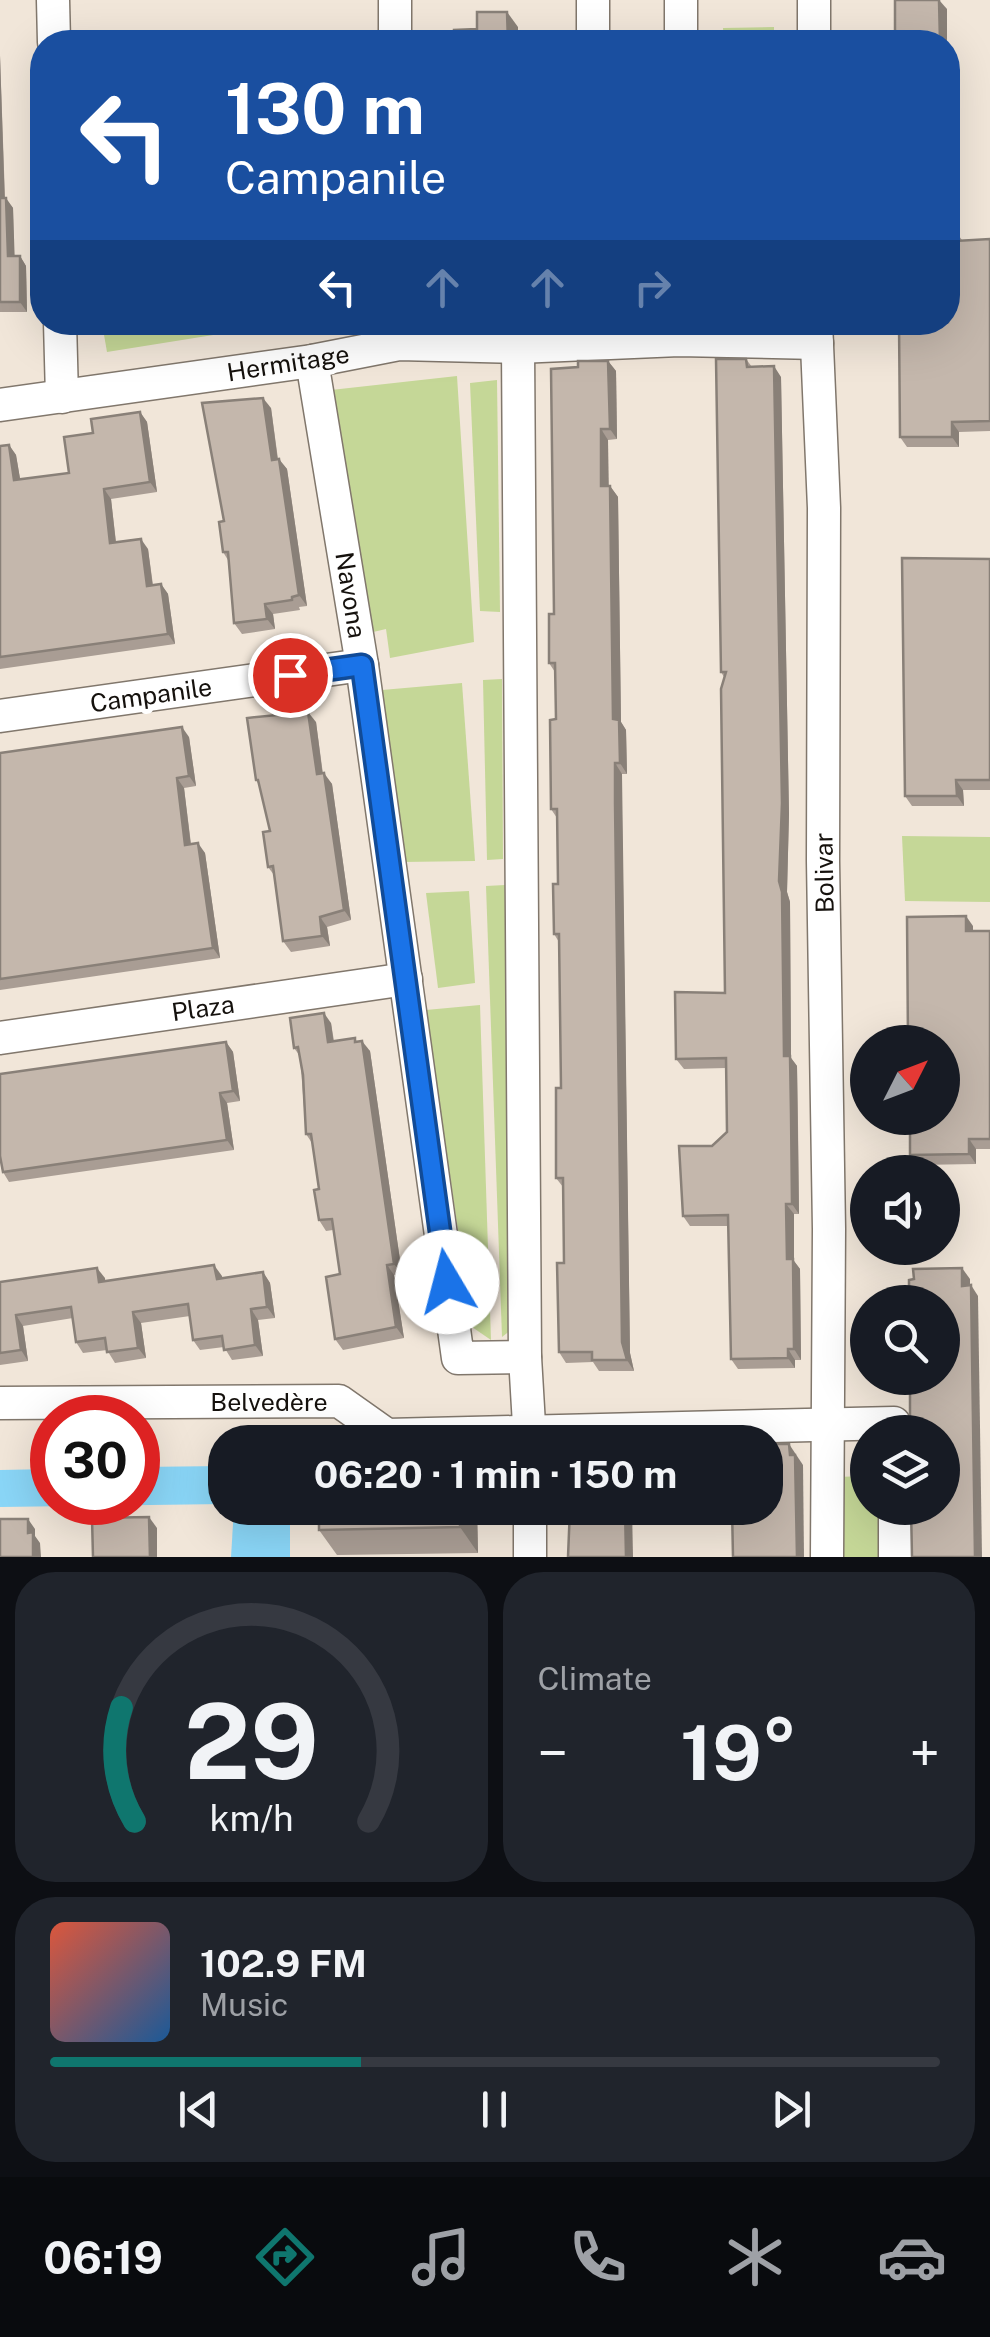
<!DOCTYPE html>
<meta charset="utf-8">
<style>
body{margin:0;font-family:"Public Sans",sans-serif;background:#20242c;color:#f1f3f6;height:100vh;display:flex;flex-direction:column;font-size:38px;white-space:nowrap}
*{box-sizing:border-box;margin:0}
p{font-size:32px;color:#9ea1a6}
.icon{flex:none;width:55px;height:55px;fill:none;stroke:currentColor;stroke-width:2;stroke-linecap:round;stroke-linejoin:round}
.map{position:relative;height:1557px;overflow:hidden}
.drawer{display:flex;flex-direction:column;gap:15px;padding:15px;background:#0d0f14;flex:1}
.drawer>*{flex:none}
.top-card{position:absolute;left:30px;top:30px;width:930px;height:305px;border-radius:40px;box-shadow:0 10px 40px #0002;background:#1a4fa0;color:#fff;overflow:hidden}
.needle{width:65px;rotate:48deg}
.controls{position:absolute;left:850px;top:1025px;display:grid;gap:20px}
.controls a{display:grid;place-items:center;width:110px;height:110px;border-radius:50%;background:#171b24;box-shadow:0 10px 40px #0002;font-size:50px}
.speed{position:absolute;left:30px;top:1395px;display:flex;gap:20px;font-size:50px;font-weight:700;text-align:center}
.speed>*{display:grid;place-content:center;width:130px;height:130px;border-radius:50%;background:#171b24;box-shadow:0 10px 40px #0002;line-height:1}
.speed .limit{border:15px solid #d22;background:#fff;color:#111}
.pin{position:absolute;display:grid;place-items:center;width:85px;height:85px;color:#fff;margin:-42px;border:5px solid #fff;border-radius:50%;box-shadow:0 2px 10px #0007}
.me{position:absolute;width:110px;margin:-55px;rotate:352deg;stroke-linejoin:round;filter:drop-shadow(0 0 8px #0008)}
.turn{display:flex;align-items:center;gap:35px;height:210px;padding:0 30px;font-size:45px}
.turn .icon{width:130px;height:130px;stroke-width:2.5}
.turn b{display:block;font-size:70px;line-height:85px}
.lanes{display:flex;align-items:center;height:95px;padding:0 30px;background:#0003;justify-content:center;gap:50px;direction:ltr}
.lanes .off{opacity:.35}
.big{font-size:75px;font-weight:700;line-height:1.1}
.drawer .widget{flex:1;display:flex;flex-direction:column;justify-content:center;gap:15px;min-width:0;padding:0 35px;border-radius:40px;background:#20242c}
.drawer .dial{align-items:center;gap:0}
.dial svg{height:260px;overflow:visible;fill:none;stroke:#363941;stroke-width:7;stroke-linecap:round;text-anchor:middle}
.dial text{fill:#f1f3f6;stroke:none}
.song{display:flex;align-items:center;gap:30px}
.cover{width:120px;height:120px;border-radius:15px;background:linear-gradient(135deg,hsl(10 70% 55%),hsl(210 70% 35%))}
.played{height:10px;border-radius:5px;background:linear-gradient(90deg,#0f766e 35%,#363941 35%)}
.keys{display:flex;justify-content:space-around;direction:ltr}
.heat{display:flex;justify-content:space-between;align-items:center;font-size:55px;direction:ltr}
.drawer .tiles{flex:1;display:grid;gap:15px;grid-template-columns:1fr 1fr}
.widget:last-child{grid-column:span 2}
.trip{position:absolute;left:208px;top:1425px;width:575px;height:100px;border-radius:40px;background:#171b24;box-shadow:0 10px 40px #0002;font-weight:700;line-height:100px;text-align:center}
.tab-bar{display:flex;height:160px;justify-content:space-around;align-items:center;background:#090b0e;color:#9ea1a6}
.tab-bar .icon{width:70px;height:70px}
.tab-bar .active{color:#0f766e}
.tab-bar b{font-size:45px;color:#f1f3f6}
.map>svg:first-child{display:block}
.green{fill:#c5d797}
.water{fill:#8ad6f7}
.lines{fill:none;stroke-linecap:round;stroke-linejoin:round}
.minor-casing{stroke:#81776c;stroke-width:35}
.minor{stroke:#fff;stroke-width:32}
.wall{fill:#a99d94}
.shaded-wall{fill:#898078}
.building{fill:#c4b7ac;stroke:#898078;stroke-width:2.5}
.route-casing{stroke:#114b97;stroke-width:25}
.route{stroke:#1a73e8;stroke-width:18}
.labels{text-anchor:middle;stroke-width:10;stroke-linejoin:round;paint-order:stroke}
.street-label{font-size:25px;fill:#15110d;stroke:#fff}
</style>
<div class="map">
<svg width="990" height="1557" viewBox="0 0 990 1557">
<rect width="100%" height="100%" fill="#f1e6d9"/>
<!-- green -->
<g class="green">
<polygon points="774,27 774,42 724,42 723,28"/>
<polygon points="146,322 231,323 232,332 107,352 103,329"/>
<polygon points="457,376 474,642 390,658 386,629 369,633 331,390"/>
<polygon points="497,380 500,612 480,611 470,383"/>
<polygon points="502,679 503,859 487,860 483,680"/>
<polygon points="462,683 475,861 403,862 382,690"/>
<polygon points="902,836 990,837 990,902 905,901"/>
<polygon points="505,885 511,1330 502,1337 486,886"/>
<polygon points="469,891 475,983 438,988 426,893"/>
<polygon points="480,1005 491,1340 472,1327 426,1010"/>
<polygon points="867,1476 868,1508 880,1508 879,1557 833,1557 836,1477"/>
</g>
<!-- water -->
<g class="water">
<polygon points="225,1466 225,1504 0,1507 0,1470 52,1469 52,1502 138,1502 138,1467"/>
<polygon points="234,1508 290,1508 290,1557 231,1557"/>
</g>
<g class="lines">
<defs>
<g id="minor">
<polyline points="53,0 54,42"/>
<polyline points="395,0 395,42"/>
<polyline points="593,0 593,42"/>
<polyline points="814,0 814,42"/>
<polyline points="681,42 681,0"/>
<polyline points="60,322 62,397"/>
<polyline points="816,322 824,508 823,861 829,1229 827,1557"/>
<polyline points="518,347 525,1357 530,1442"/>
<polyline points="312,361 362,665 458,1358 525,1357"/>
<polyline points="0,405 312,361 399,344 518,347 679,340 817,343"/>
<polyline points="0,716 362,665"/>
<polyline points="0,1038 406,979"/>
<polyline points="0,1403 339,1401 387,1435 894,1423 894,1432"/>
<polyline points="530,1508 530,1557"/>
<polyline points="895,1508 895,1557"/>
</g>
</defs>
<!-- minor casing -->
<use href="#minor" class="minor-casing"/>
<!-- minor -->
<use href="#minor" class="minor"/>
</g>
<!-- wall -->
<g class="wall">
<polygon points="0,56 5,198 13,208 14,256 20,256 26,266 27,312 0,312"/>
<polygon points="956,232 962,240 990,239 990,431 959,432 959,447 907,447 900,437"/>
<polygon points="746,359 752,367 781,377 789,814 787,892 790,902 791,1058 797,1066 798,1123 799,1214 794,1214 794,1261 800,1269 801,1360 795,1360 795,1368 738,1369 731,1359 728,1226 690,1226 683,1216 712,1146 727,1132 726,1068 684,1069 676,1059 725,993 724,677 721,672"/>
<polygon points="608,361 616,371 617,439 608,440 608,486 610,486 618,497 621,722 626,730 627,774 622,774 622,814 630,1353 634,1371 599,1371 593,1362 566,1363 559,1352 564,1263 563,1187 556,1178 561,1088 559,942 554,934 558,884 557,818 551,809 556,719 555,672 549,663 578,367"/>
<polygon points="271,408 278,459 287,469 307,606 299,607 300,610 273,614 275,629 242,634 234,623 228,560 223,552 224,521"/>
<polygon points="140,412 147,422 157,492 111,499 116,542 148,549 153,585 161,584 168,594 175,644 0,669 0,446 9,445 16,455 20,479 69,473 93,433"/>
<polygon points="990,559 990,790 963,790 964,806 912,806 905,796"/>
<polygon points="316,722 323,774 332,784 351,920 327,927 330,946 291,952 283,941 274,875 268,867 270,831 260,786 256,780"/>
<polygon points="189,737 196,786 184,788 191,844 205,853 220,958 0,990 0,753"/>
<polygon points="973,926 973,931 990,931 990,1149 976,1149 976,1164 917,1165 910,1155"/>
<polygon points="331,1023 334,1041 357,1042 370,1051 402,1274 394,1275 404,1338 343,1350 335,1339 340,1274 333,1230 326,1231 319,1220 319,1189 312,1143 306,1134 300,1056 294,1048"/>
<polygon points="226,1042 233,1052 240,1101 227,1103 234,1150 9,1182 3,1172"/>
<polygon points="263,1272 270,1283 275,1318 258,1320 263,1356 232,1360 224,1347 200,1350 193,1340 190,1316 141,1323 146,1358 115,1363 107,1350 83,1353 76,1342 73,1318 23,1326 28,1361 0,1365 0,1282 105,1278 105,1281 222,1276 222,1278"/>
<polygon points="319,1508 477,1508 478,1553 337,1555 319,1530"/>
</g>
<!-- shaded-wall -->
<g class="shaded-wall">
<polygon points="939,0 947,9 947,42 940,42"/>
<polygon points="507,12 518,27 518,42 508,42"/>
<polygon points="0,56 5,208 0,201"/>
<polygon points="948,82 949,187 948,185"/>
<polygon points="6,198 13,208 15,266 8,256"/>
<polygon points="20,256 26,266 27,312 20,302"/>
<polygon points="608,361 616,371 617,439 610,429"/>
<polygon points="774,366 781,377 789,814 787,892 790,902 791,1058 797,1066 799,1214 792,1204 784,1056 779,881"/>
<polygon points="263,398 271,408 279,470 272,460"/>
<polygon points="140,412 147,422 157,492 150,482"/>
<polygon points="952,422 959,432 959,447 952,437"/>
<polygon points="601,429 608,440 609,497 601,486"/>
<polygon points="9,445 16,455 22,490 14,480"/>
<polygon points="279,459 287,469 307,606 299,595"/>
<polygon points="610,486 618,497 621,722 626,730 627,774 620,763 613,719"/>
<polygon points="104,489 111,499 117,553 110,543"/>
<polygon points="141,539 148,549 154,596 147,586"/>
<polygon points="161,584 168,594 175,644 168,634"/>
<polygon points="265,604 273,614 275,629 267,619"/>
<polygon points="308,712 316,722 324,785 317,774"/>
<polygon points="182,727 189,737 196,786 189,776"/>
<polygon points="615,763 622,774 630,1353 634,1371 627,1360 622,1342"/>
<polygon points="324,773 332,784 351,920 344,910"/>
<polygon points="177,778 184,788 192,855 185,845"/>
<polygon points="956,780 963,790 964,806 957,796"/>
<polygon points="198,843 205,853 220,958 213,948"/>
<polygon points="966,916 973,926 973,941 966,931"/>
<polygon points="320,917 327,927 330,946 322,936"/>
<polygon points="324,1013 331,1023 335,1053 328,1042"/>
<polygon points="362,1041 370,1051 402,1274 394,1264"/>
<polygon points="226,1042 233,1052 240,1101 233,1091"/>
<polygon points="220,1093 227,1103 234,1150 227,1140"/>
<polygon points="969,1139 976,1149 976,1164 969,1154"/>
<polygon points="786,1204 794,1214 794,1261 800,1269 801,1360 794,1349 787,1259"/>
<polygon points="214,1265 222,1276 224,1290 217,1279"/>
<polygon points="387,1265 394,1275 404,1338 396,1327"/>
<polygon points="97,1268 105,1278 106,1292 99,1282"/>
<polygon points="962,1268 970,1279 970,1296 962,1286"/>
<polygon points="263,1272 270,1283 275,1318 267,1307"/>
<polygon points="971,1285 978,1296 982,1557 975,1557"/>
<polygon points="251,1309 258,1320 263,1356 255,1345"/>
<polygon points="133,1312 141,1323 146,1358 138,1348"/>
<polygon points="16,1315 23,1326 28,1361 21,1350"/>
<polygon points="788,1349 795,1360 795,1368 788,1358"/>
<polygon points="789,1444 803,1465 804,1557 797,1557"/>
<polygon points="460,1508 477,1508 478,1553 460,1527"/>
<polygon points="625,1508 632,1508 633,1557 626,1557"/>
<polygon points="149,1517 157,1528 157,1557 150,1557"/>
<polygon points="28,1519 35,1529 35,1536 40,1543 41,1557 33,1557 28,1533"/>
</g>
<!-- building -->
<g class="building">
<polygon points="895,0 939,0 940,42 895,42"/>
<polygon points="477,12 507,12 508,42 454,42 454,30 477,29"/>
<polygon points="0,198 6,198 8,256 20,256 20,302 0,302"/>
<polygon points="956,232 956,241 990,239 990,421 952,422 952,437 900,437 899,322 948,322 948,233"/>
<polygon points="716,359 746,359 747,367 774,366 782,803 779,881 782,892 784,1056 790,1056 791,1113 792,1204 786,1204 787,1259 793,1259 794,1349 788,1349 788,1358 731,1359 728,1215 683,1216 679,1146 712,1146 727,1132 726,1058 676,1059 675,992 725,993 721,689 726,672 721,672"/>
<polygon points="578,361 608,361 610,429 601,429 601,486 610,486 613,719 619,720 620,763 615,763 615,803 622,1342 627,1360 592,1360 592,1352 559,1352 557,1263 564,1263 563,1178 556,1178 556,1088 561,1088 559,934 554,934 553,884 558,884 557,809 551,809 550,720 556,719 555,663 549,663 549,614 554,614 551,369 578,367"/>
<polygon points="263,398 272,460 279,459 299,595 292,597 292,600 265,604 267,619 234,623 228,552 223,552 219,522 224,521 202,403"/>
<polygon points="140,412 150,482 104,489 110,543 141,539 147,586 161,584 168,634 0,657 0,446 9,445 14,480 69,473 64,437 93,433 91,419"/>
<polygon points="902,558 990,559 990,780 956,780 957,796 905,796"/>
<polygon points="308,712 317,774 324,773 344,910 320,917 322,936 283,941 273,866 268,867 263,832 270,831 258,780 256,780 247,718"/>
<polygon points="182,727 189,776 177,778 185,845 198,843 213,948 0,979 0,753"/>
<polygon points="966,916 966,931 990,931 990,1139 969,1139 969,1154 910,1155 910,1118 942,1118 942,1042 908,1042 907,917"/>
<polygon points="324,1013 328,1042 355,1038 355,1042 362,1041 394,1264 387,1265 396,1327 335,1339 326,1277 340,1274 332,1219 319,1220 314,1190 319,1189 311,1134 306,1134 303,1075 298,1047 294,1048 290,1018"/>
<polygon points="226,1042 233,1091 220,1093 227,1140 3,1172 0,1156 0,1074"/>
<polygon points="214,1265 217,1279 263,1272 267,1307 251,1309 255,1345 224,1350 222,1336 193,1340 188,1304 133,1312 138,1348 107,1352 105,1338 76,1342 71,1307 16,1315 21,1350 0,1353 0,1282 97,1268 99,1282"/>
<polygon points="962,1268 962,1286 971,1285 975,1557 912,1557 911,1508 942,1508 942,1432 910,1432 910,1378 942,1378 942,1302 909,1302 909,1280 914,1279 913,1269"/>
<rect x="731" y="1436" width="29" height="6"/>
<rect x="595" y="1439" width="29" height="3"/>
<polygon points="765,1444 789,1444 790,1455 795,1455 797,1557 733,1557 732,1508 765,1508"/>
<polygon points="319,1508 460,1508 460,1527 319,1530"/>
<polygon points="567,1508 625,1508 626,1557 568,1557 570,1508"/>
<polygon points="149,1517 150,1557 93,1557 92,1518"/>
<polygon points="0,1519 28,1519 28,1533 33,1532 33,1557 0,1557"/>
</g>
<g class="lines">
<defs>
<polyline id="route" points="290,675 362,665 447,1282"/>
</defs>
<!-- route casing -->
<use href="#route" class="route-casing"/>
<!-- route -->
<use href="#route" class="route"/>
</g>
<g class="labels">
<!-- street labels -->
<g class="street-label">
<text transform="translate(288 363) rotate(-9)" y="9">Hermitage</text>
<text transform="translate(351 595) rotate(81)" y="9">Navona</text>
<text transform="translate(151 695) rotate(-8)" y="9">Campanile</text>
<text transform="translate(824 873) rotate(-91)" y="9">Bolivar</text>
<text transform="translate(203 1008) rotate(-8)" y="9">Plaza</text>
<text x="269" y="1411">Belvedère</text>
</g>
</g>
</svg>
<div class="controls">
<a><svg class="needle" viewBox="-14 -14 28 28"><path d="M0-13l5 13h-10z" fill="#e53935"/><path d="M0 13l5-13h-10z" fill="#9ea1a6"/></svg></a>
<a><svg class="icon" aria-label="sound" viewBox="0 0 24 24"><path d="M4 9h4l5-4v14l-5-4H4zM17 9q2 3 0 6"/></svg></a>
<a><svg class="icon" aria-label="search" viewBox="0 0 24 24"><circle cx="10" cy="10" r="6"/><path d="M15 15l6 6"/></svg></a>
<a><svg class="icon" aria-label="layers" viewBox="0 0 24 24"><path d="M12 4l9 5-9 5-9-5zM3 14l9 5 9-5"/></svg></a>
</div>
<div class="speed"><div class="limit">30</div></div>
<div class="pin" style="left:290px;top:675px;background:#d93025"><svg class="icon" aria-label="arrive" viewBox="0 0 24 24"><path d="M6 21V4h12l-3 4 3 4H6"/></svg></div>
<svg class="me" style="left:447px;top:1282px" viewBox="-20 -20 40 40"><circle r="19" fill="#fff"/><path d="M0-13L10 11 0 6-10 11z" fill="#1a73e8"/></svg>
<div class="trip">06:20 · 1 min · 150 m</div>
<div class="top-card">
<div class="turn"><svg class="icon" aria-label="left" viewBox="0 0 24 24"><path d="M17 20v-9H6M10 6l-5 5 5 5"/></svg><div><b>130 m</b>Campanile</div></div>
<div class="lanes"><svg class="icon" aria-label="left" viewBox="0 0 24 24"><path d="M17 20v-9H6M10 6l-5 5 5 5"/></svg><svg class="icon off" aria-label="ahead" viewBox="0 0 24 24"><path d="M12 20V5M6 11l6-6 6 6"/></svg><svg class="icon off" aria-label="ahead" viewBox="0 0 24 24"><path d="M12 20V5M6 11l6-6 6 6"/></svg><svg class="icon off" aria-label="right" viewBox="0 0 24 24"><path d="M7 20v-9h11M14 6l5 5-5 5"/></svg></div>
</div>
</div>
<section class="drawer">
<div class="tiles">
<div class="widget dial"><svg viewBox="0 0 100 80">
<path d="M14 69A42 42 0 1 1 86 69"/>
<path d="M14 69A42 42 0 0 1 10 34" stroke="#0f766e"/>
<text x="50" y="56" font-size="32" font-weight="700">29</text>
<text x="50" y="72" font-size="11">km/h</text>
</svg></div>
<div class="widget"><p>Climate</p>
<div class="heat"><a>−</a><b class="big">19°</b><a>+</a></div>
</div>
<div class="widget">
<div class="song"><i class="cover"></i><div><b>102.9 FM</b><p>Music</p></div></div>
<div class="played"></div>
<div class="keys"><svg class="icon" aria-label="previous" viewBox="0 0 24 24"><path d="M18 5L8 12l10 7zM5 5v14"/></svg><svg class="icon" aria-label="pause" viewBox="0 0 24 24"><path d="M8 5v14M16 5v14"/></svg><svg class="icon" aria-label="next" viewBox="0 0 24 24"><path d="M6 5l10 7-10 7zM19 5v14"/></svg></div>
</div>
</div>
</section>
<nav class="tab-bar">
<b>06:19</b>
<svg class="icon active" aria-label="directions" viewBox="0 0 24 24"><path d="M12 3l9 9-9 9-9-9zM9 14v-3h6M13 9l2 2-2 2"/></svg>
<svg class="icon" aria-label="music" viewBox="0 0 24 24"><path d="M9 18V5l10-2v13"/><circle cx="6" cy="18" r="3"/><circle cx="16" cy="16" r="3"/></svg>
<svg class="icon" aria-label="phone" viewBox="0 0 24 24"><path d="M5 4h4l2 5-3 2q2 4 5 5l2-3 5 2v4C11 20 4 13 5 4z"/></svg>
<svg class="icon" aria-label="climate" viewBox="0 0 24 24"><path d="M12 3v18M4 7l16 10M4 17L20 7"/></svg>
<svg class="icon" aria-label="car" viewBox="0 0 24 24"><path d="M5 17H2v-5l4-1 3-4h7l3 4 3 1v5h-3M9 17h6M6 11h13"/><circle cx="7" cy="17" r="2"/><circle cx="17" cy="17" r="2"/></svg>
</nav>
